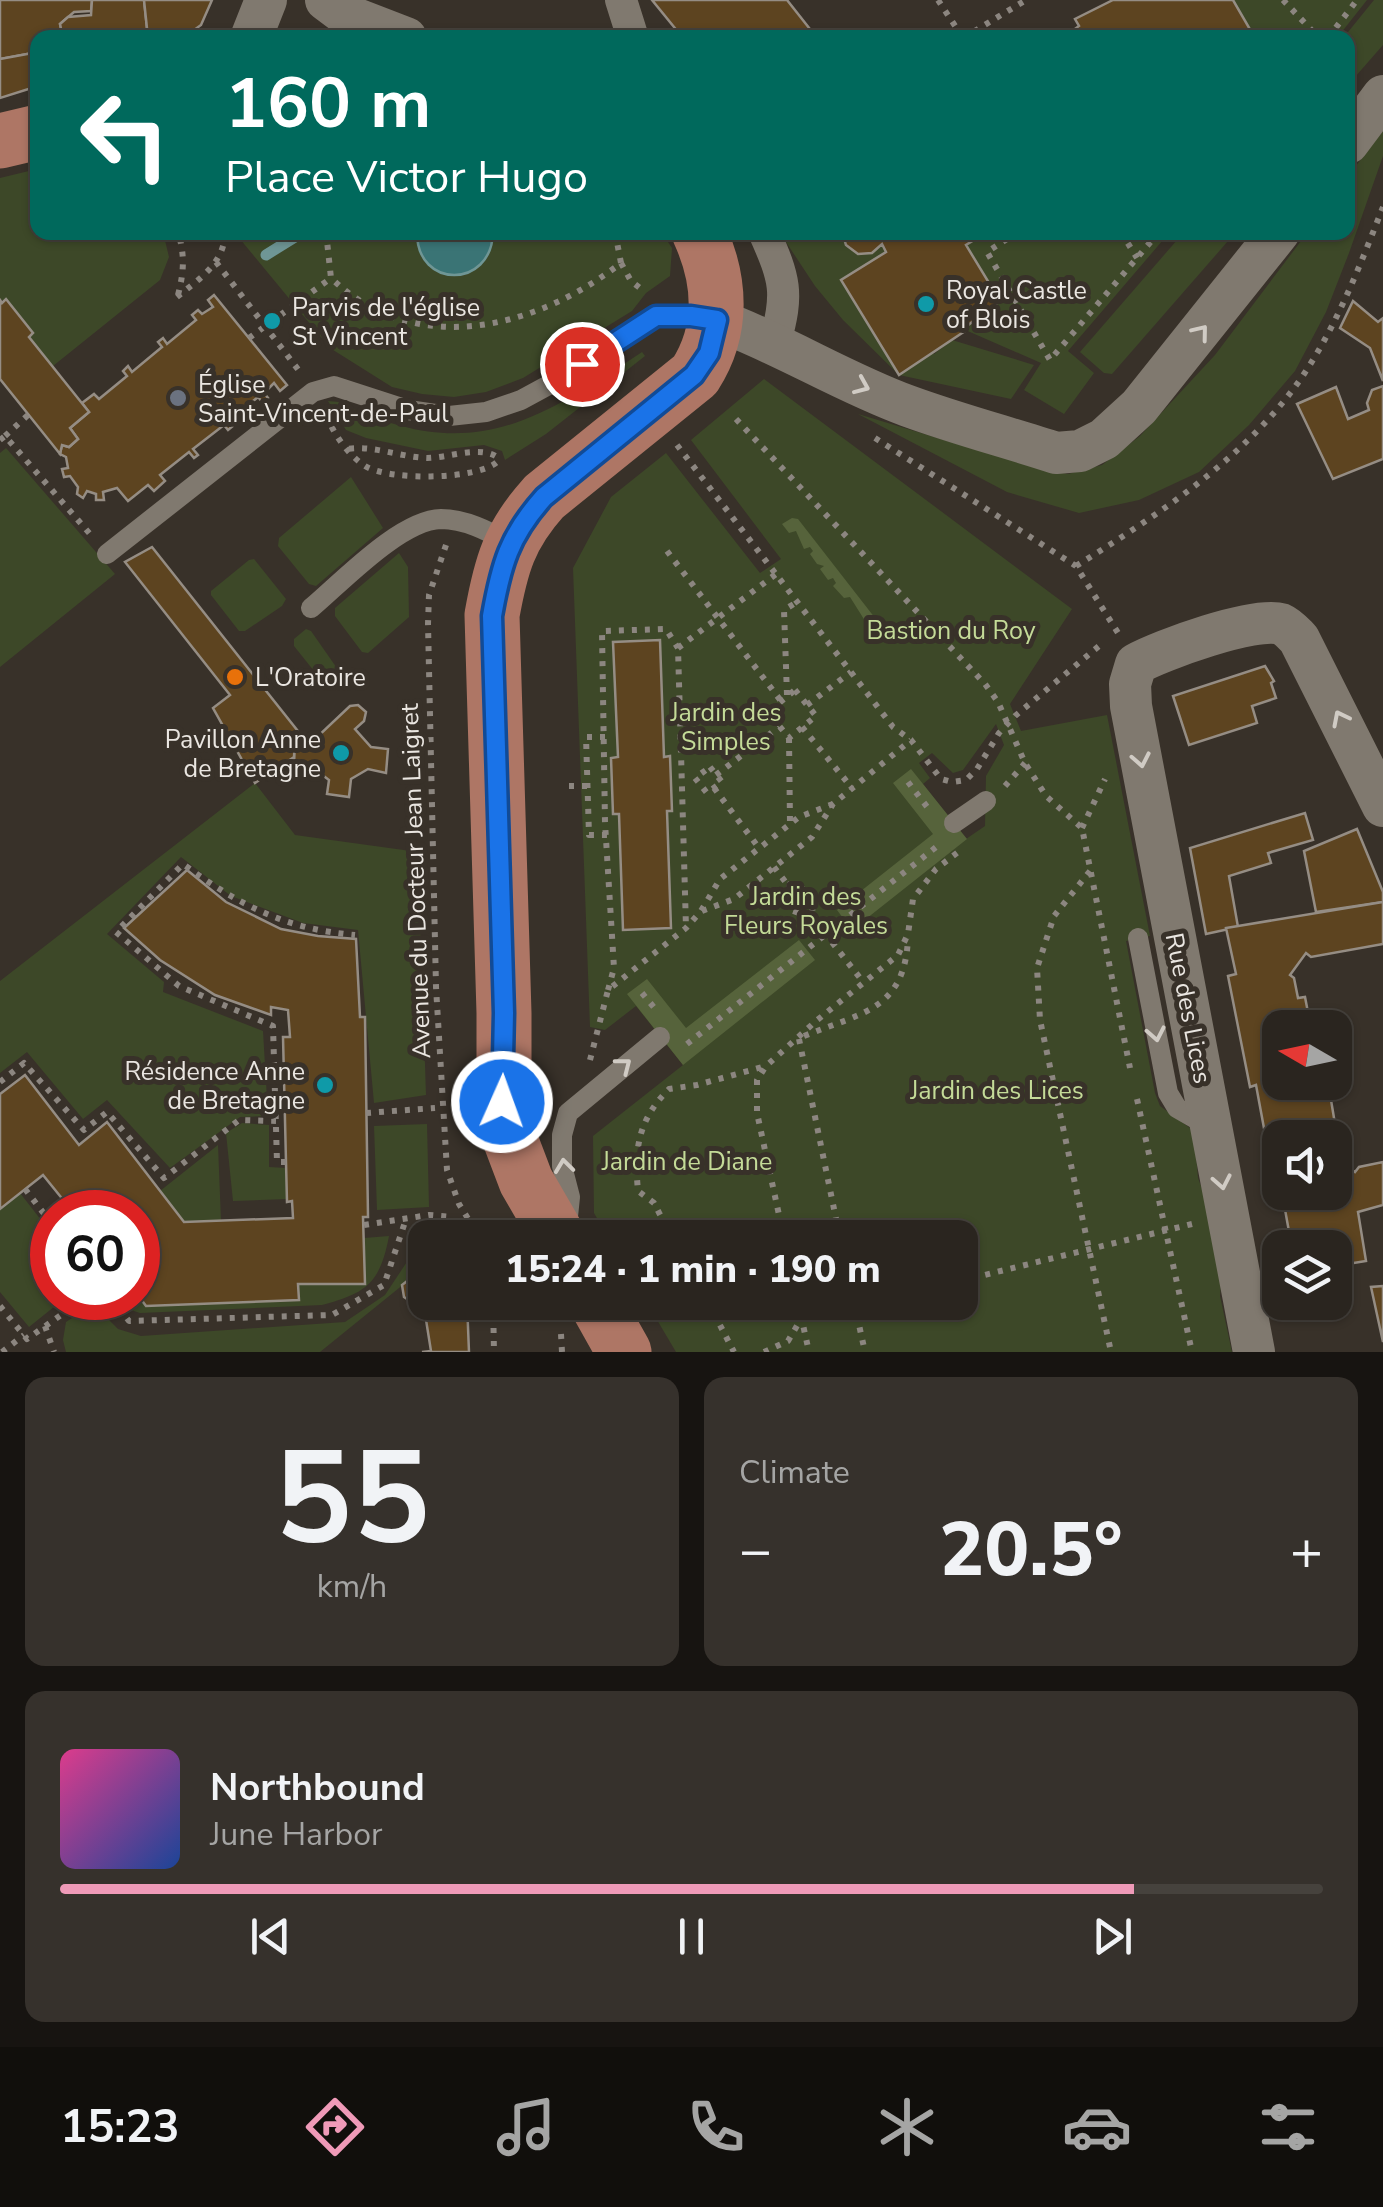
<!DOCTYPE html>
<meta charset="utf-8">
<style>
body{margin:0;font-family:"Nunito Sans",sans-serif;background:#36312c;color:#f1f3f6;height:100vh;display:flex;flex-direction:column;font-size:38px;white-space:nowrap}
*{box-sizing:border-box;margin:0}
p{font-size:32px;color:#a5a5a4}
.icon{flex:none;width:55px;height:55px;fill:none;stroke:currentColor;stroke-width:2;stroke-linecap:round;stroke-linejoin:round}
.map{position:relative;height:1352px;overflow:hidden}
.details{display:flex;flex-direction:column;gap:25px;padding:25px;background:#171411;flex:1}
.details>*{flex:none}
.banner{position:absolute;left:30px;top:30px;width:1325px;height:210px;border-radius:20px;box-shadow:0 2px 8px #0004,0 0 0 2px #46423d;background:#00695c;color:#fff;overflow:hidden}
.needle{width:65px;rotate:279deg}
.buttons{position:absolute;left:1262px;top:1010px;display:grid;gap:20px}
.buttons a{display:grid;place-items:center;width:90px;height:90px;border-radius:20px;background:#2a251f;box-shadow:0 2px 8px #0004,0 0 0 2px #46423d;font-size:50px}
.speed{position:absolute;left:30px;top:1190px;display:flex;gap:20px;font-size:50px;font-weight:700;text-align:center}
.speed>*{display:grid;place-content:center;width:130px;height:130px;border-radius:50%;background:#2a251f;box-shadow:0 2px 8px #0004,0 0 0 2px #46423d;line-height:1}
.speed .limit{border:15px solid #d22;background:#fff;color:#111}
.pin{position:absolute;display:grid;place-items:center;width:85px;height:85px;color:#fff;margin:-42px;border:5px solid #fff;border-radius:50%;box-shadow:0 2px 10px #0007}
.me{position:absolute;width:110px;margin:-55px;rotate:2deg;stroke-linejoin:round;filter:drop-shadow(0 0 8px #0008)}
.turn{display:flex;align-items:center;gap:35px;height:210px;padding:0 30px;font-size:45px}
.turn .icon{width:130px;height:130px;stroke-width:2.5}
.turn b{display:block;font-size:70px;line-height:85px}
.big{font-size:75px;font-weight:800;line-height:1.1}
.details .tile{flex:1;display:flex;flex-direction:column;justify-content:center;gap:15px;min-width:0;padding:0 35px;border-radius:20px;background:#36312c}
.details .dial{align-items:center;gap:0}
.dial b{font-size:130px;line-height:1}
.song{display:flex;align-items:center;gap:30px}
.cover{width:120px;height:120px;border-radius:15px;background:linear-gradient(135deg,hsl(330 70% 55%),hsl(220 70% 35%))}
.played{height:10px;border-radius:5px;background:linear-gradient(90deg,#ef9ab8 85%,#46423d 85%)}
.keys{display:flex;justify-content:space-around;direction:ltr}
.heat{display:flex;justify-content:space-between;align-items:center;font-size:55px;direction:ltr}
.details .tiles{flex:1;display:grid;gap:25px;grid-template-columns:1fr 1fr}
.tile:last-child{grid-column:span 2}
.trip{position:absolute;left:408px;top:1220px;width:570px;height:100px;border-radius:20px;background:#2a251f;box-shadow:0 2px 8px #0004,0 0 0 2px #46423d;font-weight:800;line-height:100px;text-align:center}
.tab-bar{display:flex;height:160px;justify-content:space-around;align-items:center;background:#110f0c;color:#a5a5a4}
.tab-bar .icon{width:70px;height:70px}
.tab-bar .on{color:#ef9ab8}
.tab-bar b{font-size:45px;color:#f1f3f6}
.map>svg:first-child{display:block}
.green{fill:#3d4828;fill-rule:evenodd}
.forest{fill:#56633b}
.water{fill:#3a7475;stroke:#6f9695;stroke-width:2.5}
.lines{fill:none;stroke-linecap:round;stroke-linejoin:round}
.stream{stroke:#6f9695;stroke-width:11}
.building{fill:#5d4420;stroke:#958d84;stroke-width:2.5}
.path{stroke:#8c8680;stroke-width:6;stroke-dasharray:5 8;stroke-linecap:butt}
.service{stroke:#80796f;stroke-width:20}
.pedestrian{stroke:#80796f;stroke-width:32}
.minor{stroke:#80796f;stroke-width:42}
.primary{stroke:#ae7665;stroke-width:55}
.oneway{stroke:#d0cbc4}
.route-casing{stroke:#114b97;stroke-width:25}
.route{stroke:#1a73e8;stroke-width:18}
.culture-dot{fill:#0f9aa8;stroke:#383129;stroke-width:4}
.worship-dot{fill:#6b7280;stroke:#383129;stroke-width:4}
.food-dot{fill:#e8710a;stroke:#383129;stroke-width:4}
.labels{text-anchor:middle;stroke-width:10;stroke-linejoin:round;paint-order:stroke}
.poi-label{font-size:25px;fill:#eae6e1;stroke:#383129;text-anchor:start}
.park-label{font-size:25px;fill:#c4db98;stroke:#383129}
.street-label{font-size:25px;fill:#eae6e1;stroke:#383129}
</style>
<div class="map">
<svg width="1383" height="1352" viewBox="0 0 1383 1352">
<rect width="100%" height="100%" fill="#383129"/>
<!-- green -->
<g class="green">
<polygon points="1233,0 1367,0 1337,38 1299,37 1295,32 1286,37 1255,37"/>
<polygon points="1374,0 1383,0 1383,45 1348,85 1348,38 1344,37"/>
<polygon points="1383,131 1383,156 1349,253 1326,312 1295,371 1249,425 1199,472 1139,500 1079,513 1007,492 858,414 1040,469 1068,474 1102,465 1140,436 1215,355 1307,233 1348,232 1348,176"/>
<polygon points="37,169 38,232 163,232 169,257 160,280 53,366 29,337 33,332 7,300 0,300 0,178"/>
<polygon points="1184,232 1235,233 1112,374 1104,373 1080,352"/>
<polygon points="235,233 662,233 672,248 670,276 646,293 632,311 523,378 486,392 454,397 422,394 392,387 330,348"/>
<polygon points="780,233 842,233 846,245 858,254 872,253 882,244 886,252 841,280 934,354 952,340 1034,365 1011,399 899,375 843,320 815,286"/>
<polygon points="987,233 1169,233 1068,351 1094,373 1064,414 1024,390 1041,363 963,329 1000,301 966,245"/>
<path d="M 642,352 L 645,356 L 546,434 L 505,460 L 502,451 L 484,445 L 428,451 L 366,438 L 346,430 L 328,401 L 339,402 C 467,465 533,425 642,352 Z"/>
<path d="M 764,379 L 1072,609 L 1010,704 L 1021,731 L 1107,715 L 1150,936 L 1126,941 L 1155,1093 L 1160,1106 L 1194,1131 L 1198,1178 L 1211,1213 L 1222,1268 L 1220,1296 L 1232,1352 L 676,1352 L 647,1303 L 960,1302 L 960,1238 L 608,1237 L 594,1213 L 593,1136 L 683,1065 L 636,1006 L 605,1030 L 590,1027 L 573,568 L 611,497 L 666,453 L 760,573 L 781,559 L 691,440 ZM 996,724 L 1004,745 L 986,776 L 985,826 L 966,839 L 923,784 L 930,778 L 919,763 L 932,753 L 953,773 L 963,770 Z"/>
<polygon points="6,448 115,574 0,667 0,453"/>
<polygon points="351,477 383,528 316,586 309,584 278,546 279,538"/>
<polygon points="399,553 408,567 409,617 368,653 362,652 335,616 335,608"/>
<polygon points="254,559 286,599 282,606 245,631 239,631 211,595 211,591 249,560"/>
<polygon points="306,629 311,631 341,674 341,679 331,687 326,686 294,646 294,639"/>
<polygon points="255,783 295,835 418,852 426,1095 374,1103 358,930 303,923 231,896 181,857 107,934 164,982 163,992 263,1031 268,1116 240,1117 170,1168 107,1100 83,1119 27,1052 0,1073 0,981"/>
<polygon points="242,1123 269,1125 269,1167 286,1168 287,1199 233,1201 226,1133"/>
<polygon points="427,1124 429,1207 377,1210 374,1126"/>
<polygon points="218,1145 221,1221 184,1222 160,1191"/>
<polygon points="20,1193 52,1234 52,1298 65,1298 29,1327 0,1292 0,1209"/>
<polygon points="430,1227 430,1237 425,1238 425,1267 320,1352 66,1352 63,1340 66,1322 93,1304 118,1329 141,1336 345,1322 385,1295"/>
<path d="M 389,1236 C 380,1283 367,1293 322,1305 L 140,1313 L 128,1309 L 120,1298 L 138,1295 L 146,1306 L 298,1300 L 298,1284 L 365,1284 L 364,1238 Z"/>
</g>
<!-- forest -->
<g class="forest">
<polygon points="792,518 798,519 875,618 867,624 850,597 844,598 833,586 836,583 833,578 828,580 820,569 824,566 817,564 810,554 813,551 810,547 804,549 796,531 789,533 782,524"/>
<polygon points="911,769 967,839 852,930 837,910 933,834 893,783"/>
<polygon points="799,940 815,960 683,1065 627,994 647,979 686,1028"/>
</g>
<!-- water -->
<path class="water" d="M 417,233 L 493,233 C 491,289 417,289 417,233 Z"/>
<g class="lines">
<!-- stream -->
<polyline class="stream" points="266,255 303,232"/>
</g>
<!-- building -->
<g class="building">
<polygon points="0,0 92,0 91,11 74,12 60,24 63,38 38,38 38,52 0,59"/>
<polygon points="92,0 144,0 148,38 63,38 60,24 68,17 91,15"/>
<polygon points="144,0 212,0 201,25 183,38 148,38"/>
<polygon points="652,0 787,0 817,38 683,38"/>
<polygon points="1113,0 1233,0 1255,38 1073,38 1072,31 1079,26 1075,19"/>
<polygon points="38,52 38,86 0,98 0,59"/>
<polygon points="842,232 987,232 966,245 1000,301 963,329 965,331 899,375 841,280 886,252 882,244 872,253 858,254 846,245"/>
<polygon points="214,295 287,385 280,391 274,383 264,393 268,398 263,403 258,397 230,420 234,425 228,430 224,425 193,449 198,455 194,458 189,452 160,475 165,481 154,491 148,485 128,501 117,488 103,492 104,500 96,500 96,494 87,491 83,498 77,494 78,487 70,476 64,477 62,469 68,468 66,457 60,454 62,445 69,447 78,439 70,428 89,412 82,403 94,394 99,399 127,376 123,371 128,366 132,372 162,347 158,342 163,338 167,344 196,320 192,315 198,310 202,314 213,307 208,300"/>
<polygon points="6,299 33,333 29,337 89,412 70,428 78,439 69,447 62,445 60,454 0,379 0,300 2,303"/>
<polygon points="1353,301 1378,322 1383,318 1383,381 1370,348 1340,328"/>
<polygon points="1383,386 1383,459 1333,479 1297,404 1336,387 1348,419 1369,410 1367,403 1372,390"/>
<polygon points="152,547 305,740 295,739 294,757 255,783 213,708 230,695 125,562"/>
<polygon points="660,640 664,757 670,756 672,811 667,811 671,928 623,930 619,814 613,814 611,758 618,757 613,642"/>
<polygon points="1265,666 1274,681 1271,683 1276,698 1252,706 1257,723 1189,745 1173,696"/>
<polygon points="358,705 366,712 364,721 355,729 371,747 388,749 386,773 368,769 351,779 349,797 327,794 329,780 312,767 294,765 295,739 313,741 350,706"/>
<polygon points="1305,813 1313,840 1268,853 1271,863 1229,876 1238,927 1206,934 1190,848"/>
<polygon points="1357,829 1383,892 1383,902 1316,912 1304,851"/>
<polygon points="187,870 226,902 281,929 318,936 356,939 360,1017 365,1017 368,1217 363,1217 365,1284 298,1284 299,1300 146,1306 138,1295 138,1212 73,1212 43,1175 0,1209 0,1094 25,1075 79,1145 107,1122 184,1222 293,1218 292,1201 287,1202 286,1162 283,1037 290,1037 288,1010 271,1007 271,1015 215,995 160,960 124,928"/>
<polygon points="1383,902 1383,944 1311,957 1306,953 1290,975 1294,978 1298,998 1305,997 1311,1028 1280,1028 1280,1082 1328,1082 1336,1130 1330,1132 1331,1138 1280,1138 1280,1192 1335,1192 1335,1158 1355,1172 1359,1167 1383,1162 1383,1205 1358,1212 1366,1261 1335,1266 1335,1248 1292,1248 1282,1193 1276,1193 1256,1085 1250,1087 1228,976 1236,974 1226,928"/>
<polygon points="425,1267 425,1302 467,1302 469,1352 422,1352 431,1351 423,1301 415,1304 404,1297 402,1285"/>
<polygon points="1383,1286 1383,1342 1371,1287"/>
</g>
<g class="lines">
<!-- path -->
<g class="path">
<polyline points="938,0 963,38"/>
<polyline points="1283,0 1319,38"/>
<polyline points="963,38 1026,0"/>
<polyline points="1328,38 1357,0"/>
<path d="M 326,232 L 331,278 C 415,359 536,329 621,263 L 615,232"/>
<polyline points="1018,232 987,252 1050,360 1159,232"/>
<polyline points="1121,232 1137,258"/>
<polyline points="216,262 300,372"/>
<polyline points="621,263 631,281 645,292"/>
<path d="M 178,295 C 184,272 185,255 178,232"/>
<path d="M 177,297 C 199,279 225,263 225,232"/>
<polyline points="249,338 331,278"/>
<path d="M 326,415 C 334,434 347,454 365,466 C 389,481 477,480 497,462 L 497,457 C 479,445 448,458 427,458 C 400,457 373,445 347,449"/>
<polyline points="736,419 985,684 998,702 1025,763 1046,796 1082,828 1130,1068"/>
<polyline points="5,436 28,415"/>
<polyline points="875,438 1076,566 1118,633"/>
<polyline points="0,440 5,436 90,534"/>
<polyline points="677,445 893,727 911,740 941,779 952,782 966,780 977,769 999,733 1015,716 1099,646"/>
<polyline points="446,545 429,595 428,624 436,987 447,1170 459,1204 480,1238"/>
<polyline points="667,551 781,701"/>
<path d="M 1076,566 C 1159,514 1248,457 1304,374 C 1338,323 1361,263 1383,207"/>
<polyline points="678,648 776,574"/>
<polygon points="795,690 816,716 789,738 768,712"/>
<polyline points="787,695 784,610 797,602"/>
<polyline points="807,705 851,672"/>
<polyline points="802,727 852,788"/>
<polyline points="605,737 586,737 589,835 609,835"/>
<polyline points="789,738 790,822"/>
<polygon points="710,767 722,782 707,793 695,778"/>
<polyline points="716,775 779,727"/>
<polyline points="908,782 931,812"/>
<polyline points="569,786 587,786"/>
<polyline points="1005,786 1025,763"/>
<polyline points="714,788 759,848"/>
<polyline points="1082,828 1105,779"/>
<polyline points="774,867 787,884 788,909 813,918 864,983"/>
<polyline points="1090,871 1054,916 1037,968 1040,1020 1111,1352"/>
<polyline points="787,884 811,892 813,918"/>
<polyline points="702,911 734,899 812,837 833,804 911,740"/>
<polyline points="608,990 614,968 605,823 602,631 666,629 678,648 686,928"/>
<polyline points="642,993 657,1011"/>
<path d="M 804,1036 C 861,1013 905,1010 908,938"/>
<polyline points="799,1039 840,1238"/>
<polyline points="687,1044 940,844"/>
<polyline points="590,1060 608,990 686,928 701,911 720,879 799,817 833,804"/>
<polyline points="0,1082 24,1063 84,1130 107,1112 164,1178 239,1120 276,1121"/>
<polyline points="1137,1099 1192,1352"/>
<polyline points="366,1113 435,1108"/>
<path d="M 286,1162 L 277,1162 L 273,1026 L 179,986 L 116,932 L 183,864 C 239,905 285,929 355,935"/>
<polyline points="25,1189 52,1224"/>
<polyline points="364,1225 429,1215 453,1217"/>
<path d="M 672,1238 L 654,1203 L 638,1191 C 634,1149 638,1120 669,1089 L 697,1085 L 766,1066"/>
<polyline points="784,1238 757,1113 757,1080 766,1066 816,1021 898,955 908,934 913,899 936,869 962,849"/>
<polyline points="960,1281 1192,1224"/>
<polyline points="111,1298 129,1321 332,1315 384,1285 406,1219"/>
<polyline points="493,1302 494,1352"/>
<polyline points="708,1302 734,1352"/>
<polyline points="798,1302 809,1352"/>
<polyline points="854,1302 865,1352"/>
<polyline points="0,1306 27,1339 85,1298"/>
<polyline points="45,1326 54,1352"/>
<polyline points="561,1334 562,1352"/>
<polyline points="2,1352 24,1335"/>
<polyline points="764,1352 788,1341 801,1319 874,1302"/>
</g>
<!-- service -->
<g class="service">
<polyline points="107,554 313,392 334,386 408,410 449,416 486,412 521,400 556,381 656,316 691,316 715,320"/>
<path d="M 311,608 C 342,582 400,520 441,519 C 465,519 488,531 508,542"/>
<polyline points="954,823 986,801"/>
<polyline points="1138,938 1168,1093 1177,1108 1210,1127"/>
<polyline points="567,1226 570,1197 562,1166 562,1135 568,1113 660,1037"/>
</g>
<!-- pedestrian -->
<g class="pedestrian">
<polyline points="621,0 633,38"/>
<path d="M 764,232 C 785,279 789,293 775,342"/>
</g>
<!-- minor -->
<g class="minor">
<polyline points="326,0 346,15 406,38"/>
<polyline points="251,38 266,0"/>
<polyline points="1348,143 1383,96"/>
<path d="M 717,320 C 783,344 842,382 908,406 C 957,424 1007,437 1056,453 L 1080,451 L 1104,439 L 1139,407 L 1279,232"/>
<path d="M 1254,1352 L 1131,706 L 1130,684 L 1136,664 C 1161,650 1255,616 1281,624 C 1288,627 1294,634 1299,639 L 1383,806"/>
</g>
<!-- primary -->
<g class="primary">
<polyline points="0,141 38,132"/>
<path d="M 559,1238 L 526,1181 L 504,1123 L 504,1013 L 492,615 C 501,565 509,536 544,497 L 695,375 C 724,330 721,280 699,232"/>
<polyline points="596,1302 624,1352"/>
</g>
</g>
<!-- one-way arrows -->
<defs><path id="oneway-chevron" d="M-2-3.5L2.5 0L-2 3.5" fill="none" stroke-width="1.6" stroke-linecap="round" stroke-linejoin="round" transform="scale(2.5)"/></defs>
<g class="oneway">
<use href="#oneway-chevron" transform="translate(1201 332) rotate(-51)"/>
<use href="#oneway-chevron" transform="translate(862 386) rotate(23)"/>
<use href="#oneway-chevron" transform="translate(1340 718) rotate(-117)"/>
<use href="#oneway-chevron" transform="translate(1141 760) rotate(79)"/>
<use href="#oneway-chevron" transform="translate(1156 1034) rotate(79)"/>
<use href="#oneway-chevron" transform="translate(624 1065) rotate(-38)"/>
<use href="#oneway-chevron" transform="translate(564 1166) rotate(-97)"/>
<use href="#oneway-chevron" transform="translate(1222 1182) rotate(79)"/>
</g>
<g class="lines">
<defs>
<path id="route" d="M 502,1102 L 504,1013 L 492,616 C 501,565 509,536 544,497 L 694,375 L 709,353 L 717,320 L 691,316 L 656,316 L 582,364"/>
</defs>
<!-- route casing -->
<use href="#route" class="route-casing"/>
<!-- route -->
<use href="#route" class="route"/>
</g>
<!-- markers -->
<g class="culture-dot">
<circle cx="926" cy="304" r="10"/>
<circle cx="272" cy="321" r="10"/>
<circle cx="341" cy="753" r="10"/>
<circle cx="325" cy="1085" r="10"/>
</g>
<circle class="worship-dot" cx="178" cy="398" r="10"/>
<circle class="food-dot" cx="235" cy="677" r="10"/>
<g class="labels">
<!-- poi labels -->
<g class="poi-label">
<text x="946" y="299">Royal Castle<tspan x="946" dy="29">of Blois</tspan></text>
<text x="292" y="316">Parvis de l'église<tspan x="292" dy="29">St Vincent</tspan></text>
<text x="198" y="393">Église<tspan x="198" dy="29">Saint-Vincent-de-Paul</tspan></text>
<text x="255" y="686">L'Oratoire</text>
<text x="321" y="748" text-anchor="end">Pavillon Anne<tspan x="321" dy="29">de Bretagne</tspan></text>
<text x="305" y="1080" text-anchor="end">Résidence Anne<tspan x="305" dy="29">de Bretagne</tspan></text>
</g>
<!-- park labels -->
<g class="park-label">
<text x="951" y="639">Bastion du Roy</text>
<text x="726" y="721">Jardin des<tspan x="726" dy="29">Simples</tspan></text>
<text x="806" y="905">Jardin des<tspan x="806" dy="29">Fleurs Royales</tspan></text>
<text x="997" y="1099">Jardin des Lices</text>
<text x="687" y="1170">Jardin de Diane</text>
</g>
<!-- street labels -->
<g class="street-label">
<text transform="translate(415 881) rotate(-92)" y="9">Avenue du Docteur Jean Laigret</text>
<text transform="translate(1189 1008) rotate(79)" y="9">Rue des Lices</text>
</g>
</g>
</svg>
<div class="buttons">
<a><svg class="needle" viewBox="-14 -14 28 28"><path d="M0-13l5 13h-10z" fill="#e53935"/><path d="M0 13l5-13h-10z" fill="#a5a5a4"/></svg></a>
<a><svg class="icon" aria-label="sound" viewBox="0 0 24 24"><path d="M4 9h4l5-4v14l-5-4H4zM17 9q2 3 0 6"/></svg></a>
<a><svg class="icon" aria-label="layers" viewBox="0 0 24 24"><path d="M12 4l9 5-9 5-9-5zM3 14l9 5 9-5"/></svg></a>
</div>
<div class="speed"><div class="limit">60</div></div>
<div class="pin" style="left:582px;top:364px;background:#d93025"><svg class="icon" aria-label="arrive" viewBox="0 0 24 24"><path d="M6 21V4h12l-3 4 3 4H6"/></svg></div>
<svg class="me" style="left:502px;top:1102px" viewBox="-20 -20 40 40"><circle r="17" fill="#1a73e8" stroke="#fff" stroke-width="3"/><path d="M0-11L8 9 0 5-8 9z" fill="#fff"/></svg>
<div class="trip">15:24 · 1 min · 190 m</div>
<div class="banner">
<div class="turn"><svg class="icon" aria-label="left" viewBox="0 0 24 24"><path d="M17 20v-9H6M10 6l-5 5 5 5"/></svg><div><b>160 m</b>Place Victor Hugo</div></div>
</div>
</div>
<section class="details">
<div class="tiles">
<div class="tile dial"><b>55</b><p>km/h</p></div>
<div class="tile"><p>Climate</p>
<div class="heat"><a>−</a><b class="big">20.5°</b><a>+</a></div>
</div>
<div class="tile">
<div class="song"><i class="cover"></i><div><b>Northbound</b><p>June Harbor</p></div></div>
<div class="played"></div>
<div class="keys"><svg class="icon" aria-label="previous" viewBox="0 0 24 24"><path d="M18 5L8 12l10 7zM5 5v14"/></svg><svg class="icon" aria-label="pause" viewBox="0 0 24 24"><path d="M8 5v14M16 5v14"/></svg><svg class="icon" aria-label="next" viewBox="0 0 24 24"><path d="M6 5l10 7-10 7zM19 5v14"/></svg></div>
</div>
</div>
</section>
<nav class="tab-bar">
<b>15:23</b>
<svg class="icon on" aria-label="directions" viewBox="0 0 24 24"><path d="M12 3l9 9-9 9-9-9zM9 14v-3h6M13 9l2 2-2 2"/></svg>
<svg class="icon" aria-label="music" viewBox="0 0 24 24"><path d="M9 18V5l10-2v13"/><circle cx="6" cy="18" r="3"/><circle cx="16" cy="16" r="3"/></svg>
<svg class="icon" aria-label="phone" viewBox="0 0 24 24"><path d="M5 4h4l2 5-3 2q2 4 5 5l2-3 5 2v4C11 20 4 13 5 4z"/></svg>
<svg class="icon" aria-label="climate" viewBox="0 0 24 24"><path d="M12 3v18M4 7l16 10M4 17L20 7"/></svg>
<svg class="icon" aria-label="car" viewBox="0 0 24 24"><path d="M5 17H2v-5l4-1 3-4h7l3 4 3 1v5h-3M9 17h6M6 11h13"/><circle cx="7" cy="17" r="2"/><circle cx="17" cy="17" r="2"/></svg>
<svg class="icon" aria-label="filters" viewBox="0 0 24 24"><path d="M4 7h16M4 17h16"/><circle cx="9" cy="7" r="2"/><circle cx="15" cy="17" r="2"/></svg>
</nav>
